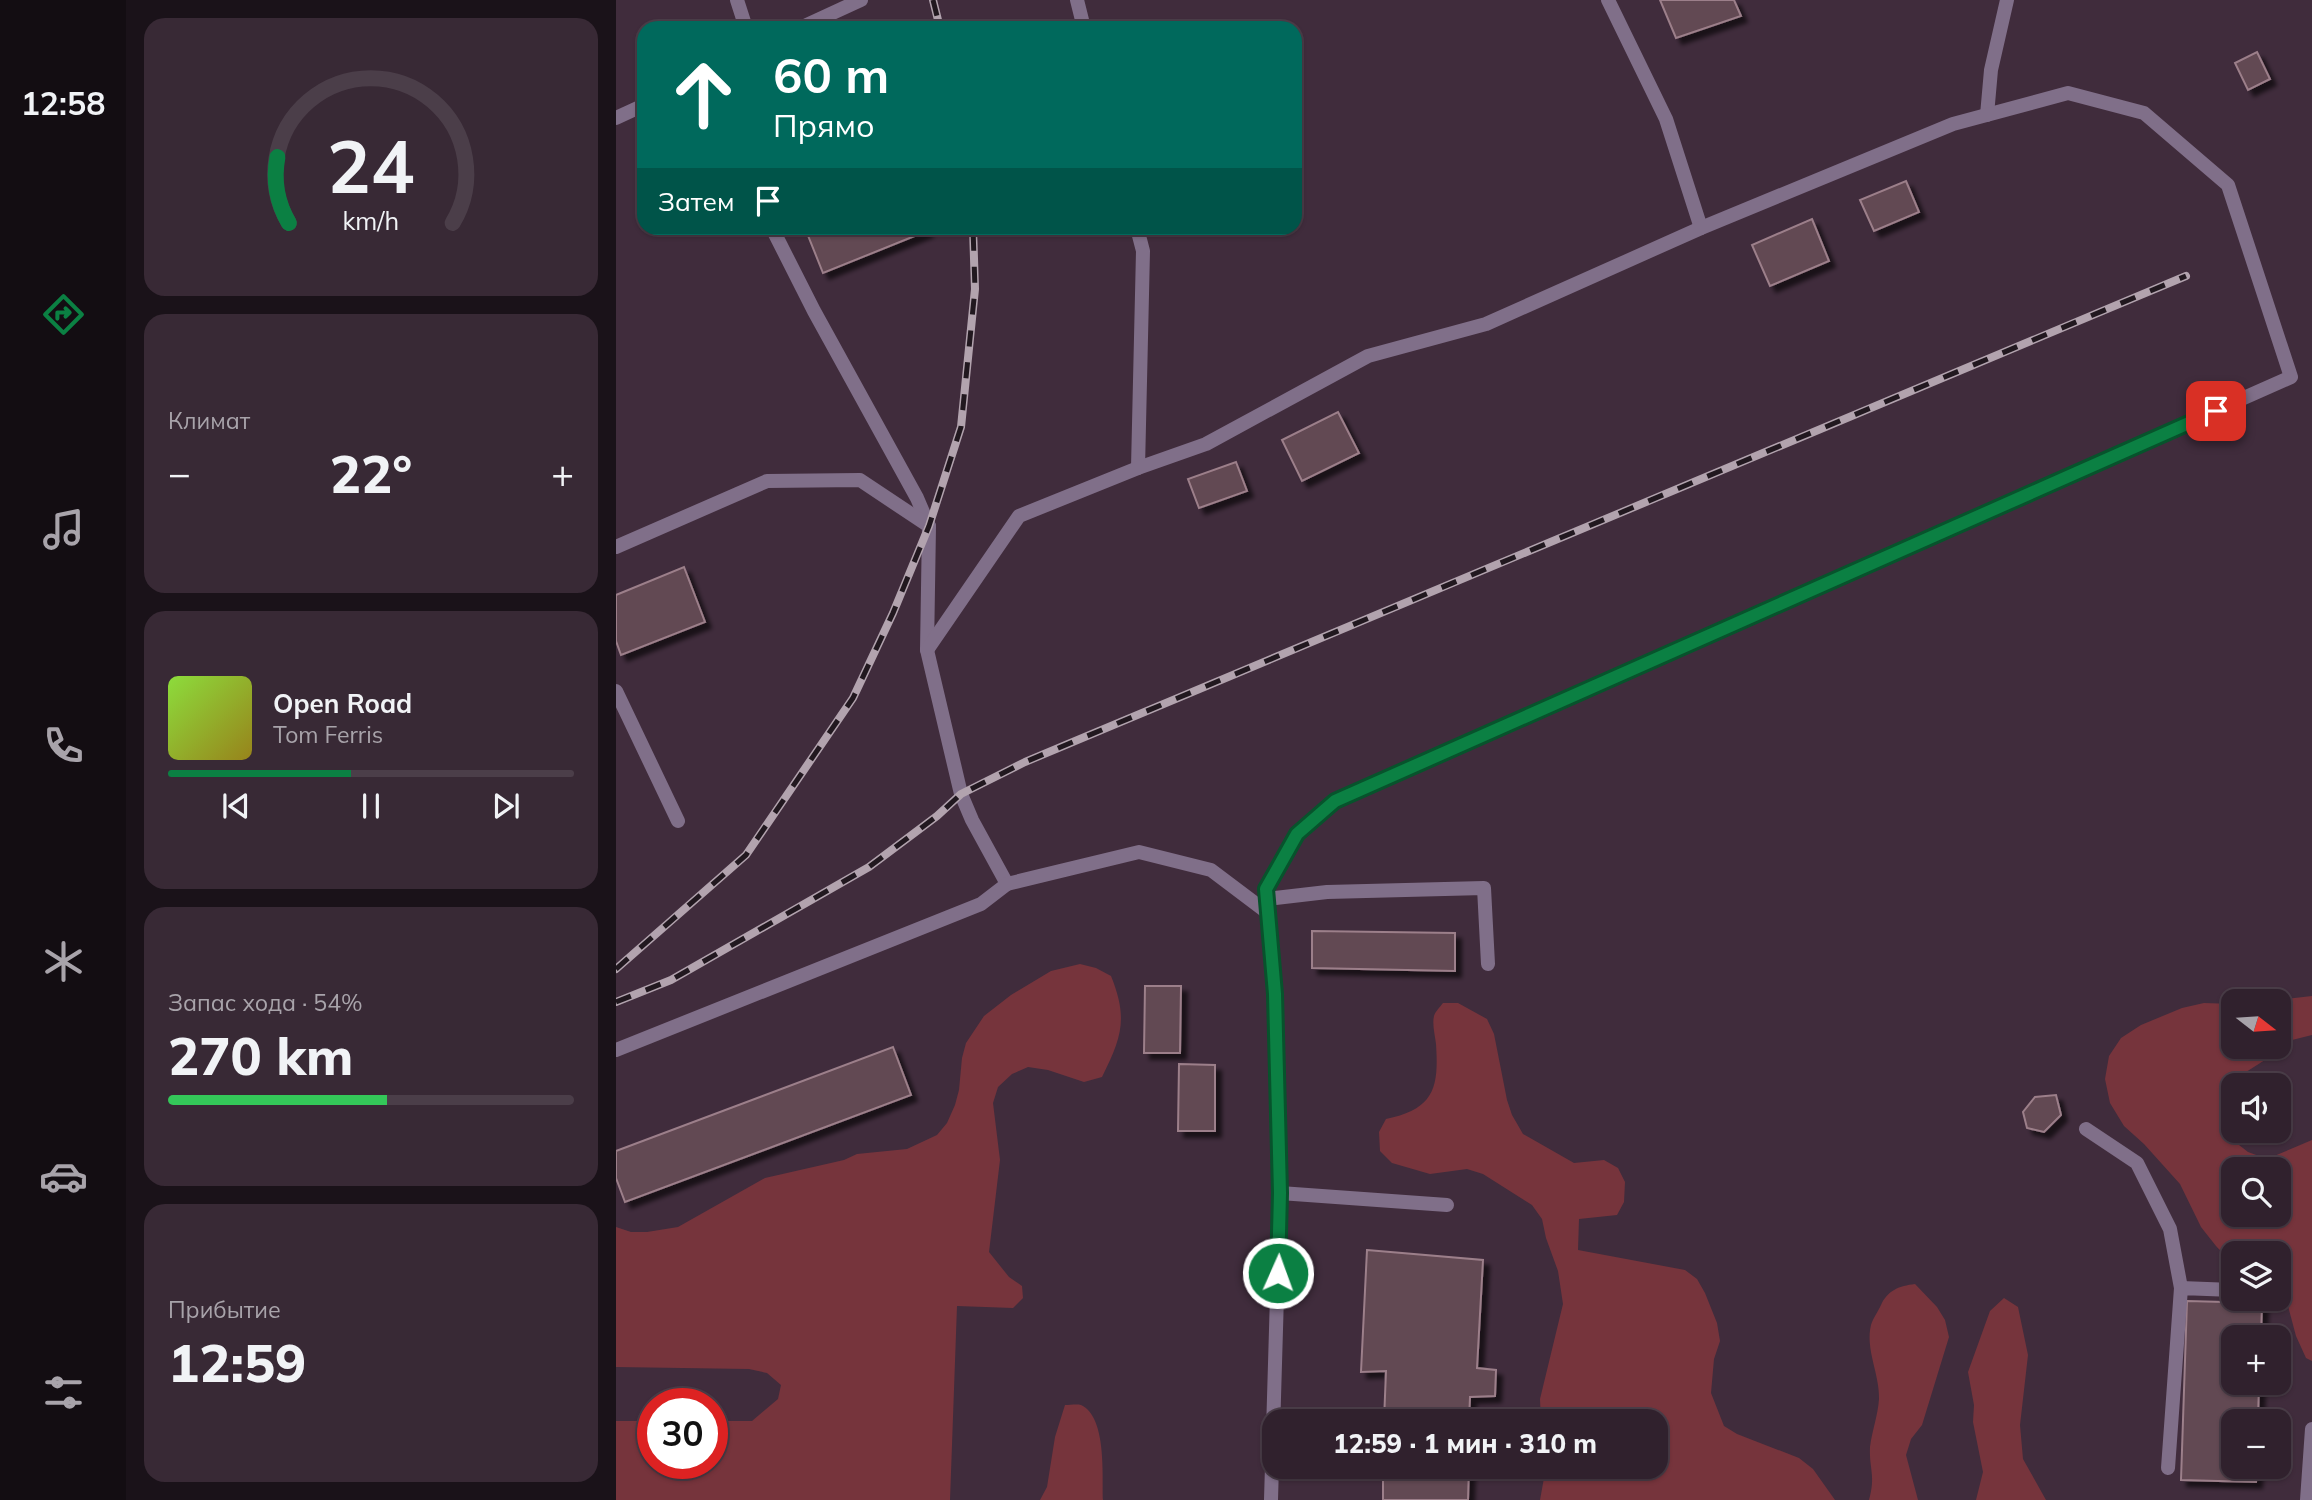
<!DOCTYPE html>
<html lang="ru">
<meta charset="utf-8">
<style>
body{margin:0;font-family:Mulish,sans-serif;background:#382935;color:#f1f3f6;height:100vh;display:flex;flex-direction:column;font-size:26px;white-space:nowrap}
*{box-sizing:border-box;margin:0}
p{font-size:23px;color:#a8a3aa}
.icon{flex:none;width:38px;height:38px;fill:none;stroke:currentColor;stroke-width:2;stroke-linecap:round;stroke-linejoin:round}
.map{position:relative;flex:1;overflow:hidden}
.panel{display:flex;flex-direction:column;gap:18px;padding:18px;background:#1a1219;width:490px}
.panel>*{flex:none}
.hud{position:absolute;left:21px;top:21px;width:665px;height:214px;border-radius:21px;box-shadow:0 2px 5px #0004,0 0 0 2px #4b3e49;background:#00695c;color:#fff;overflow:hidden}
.needle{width:46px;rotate:107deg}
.tools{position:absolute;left:1605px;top:989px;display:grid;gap:14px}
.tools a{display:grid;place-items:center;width:70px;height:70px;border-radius:14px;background:#30212d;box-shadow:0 2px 5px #0004,0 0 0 2px #4b3e49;font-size:35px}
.speed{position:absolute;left:21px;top:1388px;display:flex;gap:14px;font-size:35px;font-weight:700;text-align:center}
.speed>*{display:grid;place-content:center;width:91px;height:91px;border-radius:50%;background:#30212d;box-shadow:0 2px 5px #0004,0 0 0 2px #4b3e49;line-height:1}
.speed .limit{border:10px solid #d22;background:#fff;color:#111}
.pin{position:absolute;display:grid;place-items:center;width:60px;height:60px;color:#fff;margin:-30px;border-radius:14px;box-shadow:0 4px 10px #0006}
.me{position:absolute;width:77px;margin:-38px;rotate:2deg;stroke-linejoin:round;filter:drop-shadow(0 0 5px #0008)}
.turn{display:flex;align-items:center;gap:24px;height:147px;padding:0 21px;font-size:32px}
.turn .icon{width:91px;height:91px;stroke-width:2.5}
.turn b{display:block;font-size:49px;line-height:60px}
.then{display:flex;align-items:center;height:66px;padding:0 21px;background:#0003;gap:14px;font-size:26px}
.big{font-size:52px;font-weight:800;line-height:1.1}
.panel .tile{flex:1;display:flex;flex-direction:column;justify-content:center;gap:10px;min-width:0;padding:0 24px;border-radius:21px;background:#382935}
.panel .dial{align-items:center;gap:0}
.dial svg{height:182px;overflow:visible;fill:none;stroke:#4b3e49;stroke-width:7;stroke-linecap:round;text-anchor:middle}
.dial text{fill:#f1f3f6;stroke:none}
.song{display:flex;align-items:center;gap:21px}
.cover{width:84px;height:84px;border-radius:10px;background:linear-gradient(135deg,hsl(90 70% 55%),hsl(50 70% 35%))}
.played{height:7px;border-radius:4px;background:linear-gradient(90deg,#0b8043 45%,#4b3e49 45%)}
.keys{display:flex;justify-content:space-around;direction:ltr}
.heat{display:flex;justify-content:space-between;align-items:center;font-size:38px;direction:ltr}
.charge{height:10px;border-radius:5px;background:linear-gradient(90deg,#34c759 54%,#4b3e49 0)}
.trip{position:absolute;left:646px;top:1409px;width:406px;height:70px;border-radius:21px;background:#30212d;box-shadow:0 2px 5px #0004,0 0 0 2px #4b3e49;font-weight:800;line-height:70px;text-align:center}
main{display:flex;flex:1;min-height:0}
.tabs{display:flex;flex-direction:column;width:126px;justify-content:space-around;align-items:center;background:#130d12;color:#a8a3aa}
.tabs .icon{width:49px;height:49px}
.tabs .selected{color:#0b8043}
.tabs b{font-size:32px;color:#f1f3f6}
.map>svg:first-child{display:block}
.green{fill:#76343c;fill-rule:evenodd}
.building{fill:#624852;stroke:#9c7f8a;stroke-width:2;filter:url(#shadow)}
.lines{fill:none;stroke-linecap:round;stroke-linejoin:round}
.lane{stroke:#806f89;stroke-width:14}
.street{stroke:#806f89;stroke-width:14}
.rail-casing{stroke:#b2a3ae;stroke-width:8}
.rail{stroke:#21181f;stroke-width:5;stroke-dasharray:16;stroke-linecap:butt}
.route-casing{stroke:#07532c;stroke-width:18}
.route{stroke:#0b8043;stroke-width:12}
</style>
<main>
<nav class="tabs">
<b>12:58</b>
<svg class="icon selected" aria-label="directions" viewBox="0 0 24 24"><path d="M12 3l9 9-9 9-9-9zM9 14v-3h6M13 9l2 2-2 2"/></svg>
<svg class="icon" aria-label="music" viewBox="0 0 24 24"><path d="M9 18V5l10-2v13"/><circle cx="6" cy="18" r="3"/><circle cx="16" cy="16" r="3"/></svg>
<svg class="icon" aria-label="phone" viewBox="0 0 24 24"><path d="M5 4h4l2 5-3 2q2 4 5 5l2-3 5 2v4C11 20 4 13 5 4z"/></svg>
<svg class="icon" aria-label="climate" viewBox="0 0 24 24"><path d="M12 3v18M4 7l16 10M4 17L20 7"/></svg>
<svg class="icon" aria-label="car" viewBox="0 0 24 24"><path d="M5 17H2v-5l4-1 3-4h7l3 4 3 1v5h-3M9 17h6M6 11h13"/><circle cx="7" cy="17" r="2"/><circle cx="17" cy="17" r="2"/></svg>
<svg class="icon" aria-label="filters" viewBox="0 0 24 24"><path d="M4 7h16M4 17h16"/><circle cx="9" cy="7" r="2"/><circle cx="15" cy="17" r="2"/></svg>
</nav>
<section class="panel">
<div class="tile dial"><svg viewBox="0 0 100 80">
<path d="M14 69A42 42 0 1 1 86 69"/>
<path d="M14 69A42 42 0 0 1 9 40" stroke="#0b8043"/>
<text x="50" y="56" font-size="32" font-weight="700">24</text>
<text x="50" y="72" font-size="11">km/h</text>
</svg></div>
<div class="tile"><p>Климат</p>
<div class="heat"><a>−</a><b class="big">22°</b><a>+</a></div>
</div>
<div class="tile">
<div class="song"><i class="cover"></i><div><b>Open Road</b><p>Tom Ferris</p></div></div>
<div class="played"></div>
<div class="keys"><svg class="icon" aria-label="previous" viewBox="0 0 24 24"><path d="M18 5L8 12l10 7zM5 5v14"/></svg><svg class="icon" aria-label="pause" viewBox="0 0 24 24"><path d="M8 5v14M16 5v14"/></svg><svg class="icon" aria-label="next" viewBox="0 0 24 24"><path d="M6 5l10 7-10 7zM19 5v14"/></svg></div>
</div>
<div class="tile"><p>Запас хода · 54%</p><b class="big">270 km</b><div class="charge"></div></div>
<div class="tile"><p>Прибытие</p><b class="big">12:59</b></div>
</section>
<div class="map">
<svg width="1696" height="1500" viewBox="0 0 1696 1500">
<defs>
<filter id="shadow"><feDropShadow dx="6" dy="6" stdDeviation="2" flood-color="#0009"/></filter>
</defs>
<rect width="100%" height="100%" fill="#402c3c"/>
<!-- green -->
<g class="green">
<path d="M 464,964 L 480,968 L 495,976 C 512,1018 506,1037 486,1077 L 468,1082 L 432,1070 L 412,1067 L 396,1074 L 382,1087 L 377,1103 L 384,1160 L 373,1252 L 393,1277 L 406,1286 L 407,1298 L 397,1308 L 341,1306 L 334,1500 L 0,1500 L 0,1421 L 37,1421 L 37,1463 L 96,1463 L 96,1421 L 136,1421 L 162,1399 L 165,1385 L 151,1373 L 133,1369 L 0,1367 L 0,1227 L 15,1232 L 31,1232 L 62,1227 L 149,1178 L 228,1160 L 241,1154 L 291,1149 L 321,1135 L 331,1123 L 339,1105 L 343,1090 L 346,1058 L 350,1043 L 368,1016 L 395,995 L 435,971 Z"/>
<path d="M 1696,996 L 1696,1035 L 1668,1042 L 1652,1058 L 1630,1072 L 1612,1093 L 1607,1115 L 1614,1138 L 1632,1152 L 1651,1159 L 1696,1140 L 1696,1361 L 1690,1358 L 1680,1336 L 1672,1306 L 1663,1283 L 1662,1253 L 1617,1253 L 1617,1264 L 1600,1246 L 1585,1227 L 1564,1184 L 1528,1144 L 1508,1126 L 1494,1103 L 1489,1079 L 1493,1056 L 1505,1038 L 1525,1025 L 1566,1008 L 1588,1003 L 1617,1004 L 1617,1046 L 1662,1046 L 1662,1001 L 1651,1001 ZM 1617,1169 L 1662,1169 L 1662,1214 L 1617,1214 Z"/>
<path d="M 827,1003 L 842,1003 L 871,1019 L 878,1034 L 891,1100 L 896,1115 L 907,1134 L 958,1163 L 988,1160 L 1002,1168 L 1009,1182 L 1008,1202 L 1001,1215 L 963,1219 L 962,1250 L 1069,1270 L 1081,1279 L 1089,1293 L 1101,1323 L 1104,1341 L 1098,1359 L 1095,1393 L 1108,1426 L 1121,1434 L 1183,1458 L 1197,1469 L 1219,1500 L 924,1500 L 930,1467 L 1040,1466 L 1040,1421 L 925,1421 L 924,1399 L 947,1304 L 942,1271 L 930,1238 L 926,1219 L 916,1205 L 867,1174 L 851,1169 L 814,1174 L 776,1163 L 764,1151 L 763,1132 L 770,1119 C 818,1109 823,1088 820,1044 C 819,1035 816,1024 818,1016 C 819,1012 824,1007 827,1003 Z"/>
<path d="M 1299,1284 L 1321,1307 L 1329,1320 L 1333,1337 L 1306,1425 L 1295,1439 L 1290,1455 L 1302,1500 L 1253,1500 C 1260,1476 1253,1469 1254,1447 C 1256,1431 1262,1415 1263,1399 C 1264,1375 1249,1349 1255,1325 C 1257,1318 1262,1312 1265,1305 C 1272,1290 1283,1286 1299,1284 Z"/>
<polygon points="1388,1298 1402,1307 1412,1355 1404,1425 1407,1459 1430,1500 1360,1500 1367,1472 1357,1422 1358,1405 1352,1372 1374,1311"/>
<path d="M 449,1405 C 454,1405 461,1404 465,1405 C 491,1417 486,1476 487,1500 L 424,1500 L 431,1487 L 439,1437 Z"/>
</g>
<!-- building -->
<g class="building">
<polygon points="1044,0 1118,0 1125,16 1060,38"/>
<polygon points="1641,52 1654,79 1632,90 1619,63"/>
<polygon points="1290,181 1303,212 1258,231 1244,200"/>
<polygon points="1196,219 1213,261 1154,286 1136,245"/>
<polygon points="189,228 309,228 311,231 207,273"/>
<polygon points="722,412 743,453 686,481 666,440"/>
<polygon points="620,462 631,491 583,508 572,479"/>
<polygon points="68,567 89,622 5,655 0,641 0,595"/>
<polygon points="696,931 839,933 839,971 696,968"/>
<polygon points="529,986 565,986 564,1053 528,1053"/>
<polygon points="277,1047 295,1095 9,1202 0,1178 0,1151"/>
<polygon points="563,1064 599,1065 599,1131 562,1131"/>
<polygon points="1440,1095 1445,1115 1428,1132 1411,1128 1407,1112 1419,1097"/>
<polygon points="751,1250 867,1260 861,1368 880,1370 879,1396 854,1397 853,1421 768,1421 770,1371 745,1372"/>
<polygon points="1571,1301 1646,1303 1645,1337 1617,1337 1617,1382 1643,1382 1642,1421 1617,1421 1617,1466 1641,1466 1640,1482 1565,1480"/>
<polygon points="767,1466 853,1466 852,1500 767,1500"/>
</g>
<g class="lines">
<!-- lane -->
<g class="lane">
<polyline points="121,0 130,28"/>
<polyline points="461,0 468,28"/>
<polyline points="992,0 1050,119 1085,228"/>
<polyline points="184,28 245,0"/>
<polyline points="1371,115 1375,70 1391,0"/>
<polyline points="0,118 28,105"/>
<polyline points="156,228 198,311 301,498 313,526 311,650 345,794 356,820 391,884"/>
<polyline points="521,228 527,251 522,468"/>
<polyline points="0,547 151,481 244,480 313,526"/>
<polyline points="311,650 403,516 522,468 590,444 752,356 870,324 1085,228 1337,124 1452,93 1528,113 1612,185 1675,377 719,801 681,834 650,889 659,994"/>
<polyline points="0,691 62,821"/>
<polyline points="651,899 711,892 868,888 872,964"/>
<polyline points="0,1050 365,904 391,884 523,852 595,870 652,913"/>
<polyline points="1470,1129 1521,1163 1554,1229 1565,1288"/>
<polyline points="664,1193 831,1205"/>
<polyline points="1552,1468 1565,1288 1617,1290"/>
<polyline points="1691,1500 1696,1429"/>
</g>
<!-- street -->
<polyline class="street" points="655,1500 664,1193 659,994"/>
<defs>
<g id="rail">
<polyline points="317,0 324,28"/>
<polyline points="0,969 130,855 237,698 277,613 313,526 345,427 359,289 357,228"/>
<polyline points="0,1002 55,980 253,867 321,816 345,794 409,762 1570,276"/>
</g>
</defs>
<!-- rail casing -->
<use href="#rail" class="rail-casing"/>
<!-- rail -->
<use href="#rail" class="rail"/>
</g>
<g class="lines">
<defs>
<polyline id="route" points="662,1273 664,1193 659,994 650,889 681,834 719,801 1600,411"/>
</defs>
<!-- route casing -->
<use href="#route" class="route-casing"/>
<!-- route -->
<use href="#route" class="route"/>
</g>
</svg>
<div class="tools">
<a><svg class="needle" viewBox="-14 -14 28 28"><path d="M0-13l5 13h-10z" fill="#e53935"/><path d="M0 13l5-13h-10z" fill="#a8a3aa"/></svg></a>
<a><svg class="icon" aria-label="sound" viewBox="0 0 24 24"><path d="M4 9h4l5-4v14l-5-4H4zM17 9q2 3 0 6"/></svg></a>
<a><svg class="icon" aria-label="search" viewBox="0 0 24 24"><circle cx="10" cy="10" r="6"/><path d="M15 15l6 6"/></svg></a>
<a><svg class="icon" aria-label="layers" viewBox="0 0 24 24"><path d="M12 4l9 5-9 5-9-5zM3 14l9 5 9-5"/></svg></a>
<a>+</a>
<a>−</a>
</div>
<div class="speed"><div class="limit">30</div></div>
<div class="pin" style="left:1600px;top:411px;background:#d93025"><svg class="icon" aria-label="arrive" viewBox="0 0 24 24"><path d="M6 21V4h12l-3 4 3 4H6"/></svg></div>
<svg class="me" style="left:662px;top:1273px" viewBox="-20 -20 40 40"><circle r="17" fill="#0b8043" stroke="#fff" stroke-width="3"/><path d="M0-11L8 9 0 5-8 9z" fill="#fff"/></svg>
<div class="trip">12:59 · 1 мин · 310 m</div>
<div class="hud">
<div class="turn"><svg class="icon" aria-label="ahead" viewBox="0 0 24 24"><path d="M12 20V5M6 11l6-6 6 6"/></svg><div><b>60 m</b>Прямо</div></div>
<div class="then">Затем<svg class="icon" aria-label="arrive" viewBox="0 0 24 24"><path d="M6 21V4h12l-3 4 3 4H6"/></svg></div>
</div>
</div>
</main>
